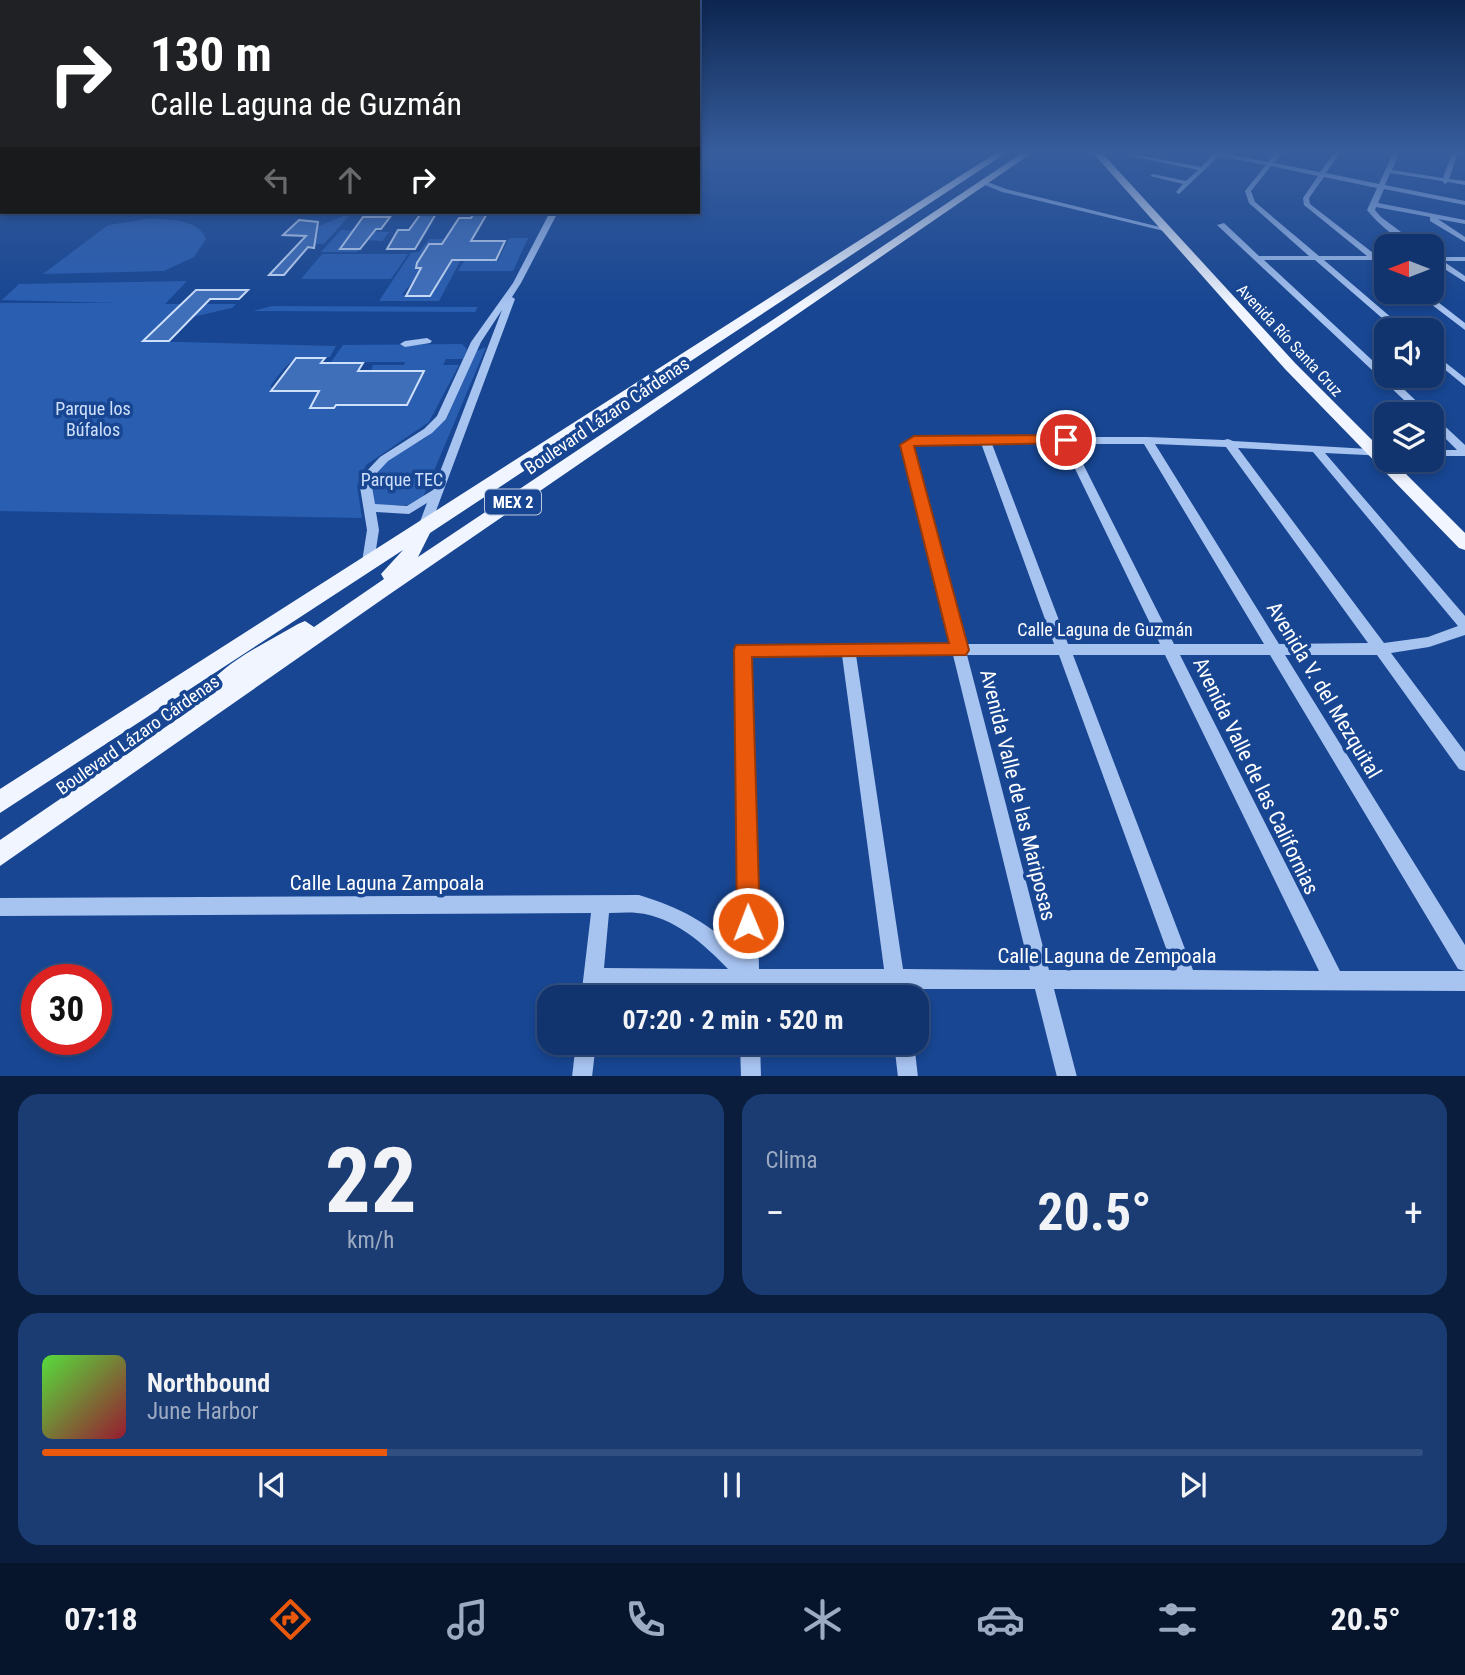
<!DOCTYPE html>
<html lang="es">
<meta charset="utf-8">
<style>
body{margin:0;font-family:"Roboto Condensed",sans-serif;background:#1b3c73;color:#f1f3f6;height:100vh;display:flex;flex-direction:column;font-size:26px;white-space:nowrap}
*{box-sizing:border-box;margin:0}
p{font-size:23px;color:#9caac2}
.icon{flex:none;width:38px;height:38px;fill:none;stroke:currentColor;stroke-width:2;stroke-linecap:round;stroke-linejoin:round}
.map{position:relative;height:1076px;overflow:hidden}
.side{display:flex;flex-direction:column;gap:18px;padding:18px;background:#0a1d3c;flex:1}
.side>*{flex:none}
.guide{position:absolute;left:0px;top:0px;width:700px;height:214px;box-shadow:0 4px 10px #0003,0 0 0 2px #314f81;background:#202124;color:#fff;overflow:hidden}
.needle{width:46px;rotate:270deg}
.controls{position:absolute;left:1374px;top:234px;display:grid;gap:14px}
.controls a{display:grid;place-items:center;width:70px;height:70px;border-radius:14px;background:#12346e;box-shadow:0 4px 10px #0003,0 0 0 2px #314f81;font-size:35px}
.speed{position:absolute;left:21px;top:964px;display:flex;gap:14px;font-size:35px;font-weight:700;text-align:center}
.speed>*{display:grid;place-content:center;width:91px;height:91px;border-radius:50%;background:#12346e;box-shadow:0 4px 10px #0003,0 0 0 2px #314f81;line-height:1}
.speed .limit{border:10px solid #d22;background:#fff;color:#111}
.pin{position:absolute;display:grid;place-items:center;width:60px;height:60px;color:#fff;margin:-30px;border:4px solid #fff;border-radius:50%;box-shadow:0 2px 7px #0007}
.me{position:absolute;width:77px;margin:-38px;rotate:359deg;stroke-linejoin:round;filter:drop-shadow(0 0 5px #0008)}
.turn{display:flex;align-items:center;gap:24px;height:147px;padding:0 35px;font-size:32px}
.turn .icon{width:91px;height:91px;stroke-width:2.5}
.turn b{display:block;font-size:49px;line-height:60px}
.lanes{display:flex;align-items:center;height:66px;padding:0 35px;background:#0003;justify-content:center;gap:35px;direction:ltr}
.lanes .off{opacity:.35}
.big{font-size:52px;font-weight:700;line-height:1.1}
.side .tile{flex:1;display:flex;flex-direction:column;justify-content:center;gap:10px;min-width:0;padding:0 24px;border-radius:21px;background:#1b3c73}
.side .dial{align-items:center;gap:0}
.dial b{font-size:91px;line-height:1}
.song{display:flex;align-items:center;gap:21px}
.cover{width:84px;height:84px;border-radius:10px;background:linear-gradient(135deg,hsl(110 70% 55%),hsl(350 70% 35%))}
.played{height:7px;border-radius:4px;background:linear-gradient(90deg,#ea580c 25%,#314f81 25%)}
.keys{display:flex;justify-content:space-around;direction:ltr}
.heat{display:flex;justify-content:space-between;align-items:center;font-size:38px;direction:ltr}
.side .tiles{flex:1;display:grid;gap:18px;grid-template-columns:1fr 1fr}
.tile:last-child{grid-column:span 2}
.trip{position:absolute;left:537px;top:985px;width:392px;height:70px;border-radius:21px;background:#12346e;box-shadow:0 4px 10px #0003,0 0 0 2px #314f81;font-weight:700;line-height:70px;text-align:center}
.menu{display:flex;height:112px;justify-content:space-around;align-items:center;background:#07152c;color:#9caac2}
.menu .icon{width:49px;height:49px}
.menu .selected{color:#ea580c}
.menu b{font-size:32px;color:#f1f3f6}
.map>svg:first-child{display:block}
.green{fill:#2a5eb1;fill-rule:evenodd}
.building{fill:#406fba;stroke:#cee0fb;stroke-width:2}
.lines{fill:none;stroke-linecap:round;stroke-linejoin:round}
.minor{fill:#a7c3f0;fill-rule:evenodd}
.major{fill:#f0f5ff;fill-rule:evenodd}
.route{fill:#ea580c;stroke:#983908;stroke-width:2}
.labels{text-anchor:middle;stroke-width:7;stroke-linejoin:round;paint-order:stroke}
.far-street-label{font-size:16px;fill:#fff;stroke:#184692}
.shield{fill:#184692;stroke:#bac8de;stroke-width:2}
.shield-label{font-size:16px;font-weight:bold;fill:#fff}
.park-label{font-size:18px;fill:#cee0fb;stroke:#184692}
.street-label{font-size:18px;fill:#fff;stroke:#184692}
.near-street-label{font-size:21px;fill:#fff;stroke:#184692}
</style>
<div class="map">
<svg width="1465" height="1077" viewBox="0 0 1465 1077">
<rect width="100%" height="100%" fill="#184692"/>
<!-- green -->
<g class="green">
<polygon points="346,212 381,212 378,216 349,216 324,244 313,244 318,234 309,230 343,216"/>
<path d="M 147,219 C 166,219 198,218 206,239 L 194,257 L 164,271 L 43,274 L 108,225 Z"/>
<polygon points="341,230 389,232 382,241 346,239 341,249 360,249 357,252 321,252"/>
<polygon points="509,238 528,238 513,271 458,271 464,261 498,261"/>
<path d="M 429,239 L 472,239 L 439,301 L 379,301 L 411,253 L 419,252 ZM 450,243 L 451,263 L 417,262 L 431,244 ZM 416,277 L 440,277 L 430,295 L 402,295 Z"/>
<polygon points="322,254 408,254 391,279 301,279"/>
<path d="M 187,281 L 165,304 L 236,304 L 232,308 L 192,317 L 193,315 L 170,315 L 143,341 L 336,346 L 330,357 C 290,363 298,349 270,387 L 274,387 L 272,391 L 302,391 L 312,376 L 329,376 L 311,408 L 333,408 L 339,400 L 407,405 L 424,372 L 371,371 L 373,365 L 404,365 L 405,362 L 331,362 L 343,345 L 462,344 L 467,349 L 463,359 L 446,359 L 443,365 L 459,365 L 429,422 L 366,465 L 357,486 L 362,518 L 0,511 L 0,303 L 119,303 L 2,300 L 19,284 Z"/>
<polygon points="272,306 478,307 475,312 253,311"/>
<polygon points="486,347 423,497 409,505 369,505 373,476 388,459 425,438 447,418 474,352"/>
</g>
<!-- building -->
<g class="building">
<polygon points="422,212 437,212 415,249 387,249 398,230 409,230"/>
<polygon points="475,212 488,212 471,241 505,241 496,260 452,260 430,296 406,296 421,268 416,268 417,263 429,244 442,244 459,218 471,218"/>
<polygon points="363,217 390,217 381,229 376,229 360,249 340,249"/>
<polygon points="299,220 318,222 314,248 308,247 284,275 269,275 306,236 283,235"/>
<polygon points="196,290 248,290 239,299 210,299 169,341 143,341"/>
<polygon points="296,358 325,358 321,363 363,363 358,371 424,371 407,405 336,405 334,408 310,408 319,391 271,391"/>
</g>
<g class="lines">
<!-- minor -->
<g class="minor">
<path d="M 1128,153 L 1201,167 L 1213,155 L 1210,153 L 1222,153 L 1268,162 L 1276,153 L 1282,153 L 1274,163 L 1320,172 L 1334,153 L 1340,153 L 1326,173 L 1379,184 L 1393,153 L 1399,153 L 1392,170 L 1443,178 L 1452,153 L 1458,153 L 1449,179 L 1465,181 L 1465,185 L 1448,182 L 1445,184 L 1442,181 L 1390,173 L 1385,185 L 1465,201 L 1465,205 L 1384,189 L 1378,203 L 1465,220 L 1465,224 L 1438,219 L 1465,237 L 1465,242 L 1430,221 L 1430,217 L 1376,207 L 1375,210 L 1381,217 L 1421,247 C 1404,247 1377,223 1367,210 L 1377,188 L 1324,177 L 1309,198 L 1310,204 L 1386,263 L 1386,269 L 1373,260 L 1324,260 L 1407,331 L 1397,331 L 1315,260 L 1264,260 L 1386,373 L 1386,376 L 1390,376 L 1431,415 L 1420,415 L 1217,225 L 1224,223 L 1259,256 L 1309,256 L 1249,203 L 1245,191 L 1266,165 L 1219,156 L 1179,194 L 1176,192 L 1183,184 L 1150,176 L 1153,174 L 1186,181 L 1198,170 L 1130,156 ZM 1271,166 L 1318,176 L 1303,198 L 1304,205 L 1367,256 L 1319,256 L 1255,202 L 1251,191 Z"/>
<polygon points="982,180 1006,189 1168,229 1164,231 1002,192 980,183 979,182"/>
<path d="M 550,212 L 558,212 L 521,283 L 512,297 L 515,299 L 430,527 L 424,531 L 418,527 L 427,503 L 409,514 L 376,512 L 379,530 L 374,562 L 368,567 L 364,565 L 362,562 L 367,530 L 360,487 L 363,475 L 380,457 L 424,429 L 437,416 L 471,342 L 513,283 ZM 502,310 L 433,490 L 407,506 L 375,504 L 372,487 L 374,476 L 388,461 L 432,433 L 446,419 L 481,342 Z"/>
<polygon points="1432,255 1437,257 1465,257 1465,261 1443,261 1465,276 1465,282 1432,261"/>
<polygon points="1415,292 1425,292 1465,323 1465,330"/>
<polygon points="427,338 432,341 430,343 405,347 400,344 405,341"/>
<polygon points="1432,352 1465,378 1465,386 1432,359"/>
<polygon points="1432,417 1436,418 1465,445 1465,456 1432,456 1432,450 1457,450 1432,425"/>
<path d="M 922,437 L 1147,437 L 1224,440 L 1228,439 L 1233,441 L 1386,450 L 1386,456 L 1325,453 L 1465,616 L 1465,635 L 1429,647 L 1391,653 L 1465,752 L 1465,771 L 1459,769 L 1377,655 L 1285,655 L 1465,945 L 1465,991 L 1054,989 L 1077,1077 L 1057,1077 L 1035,989 L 906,989 L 908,998 L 888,998 L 887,989 L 759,988 L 760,998 L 740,998 L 740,988 L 602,988 L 601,998 L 581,998 L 591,913 L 0,916 L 0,898 L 639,895 C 681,908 708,922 740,954 L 736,650 L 738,646 L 743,644 L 950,644 L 902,445 L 903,443 ZM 923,443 L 981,443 L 1054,644 L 964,644 L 913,447 ZM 992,444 L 1063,444 L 1160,644 L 1068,644 ZM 1073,444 L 1144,444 L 1264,644 L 1174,644 ZM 1155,444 L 1226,447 L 1368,643 L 1279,644 ZM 1238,448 L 1313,452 L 1458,626 L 1428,637 L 1384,643 ZM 842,655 L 884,969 L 759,969 L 750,656 ZM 856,655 L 953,655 L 1030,970 L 903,969 ZM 967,655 L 1059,655 L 1174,970 L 1049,970 ZM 1073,655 L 1165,655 L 1319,971 L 1193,970 ZM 1180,655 L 1270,655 L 1458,969 L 1465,971 L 1340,971 ZM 609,913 C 618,913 628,912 637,913 C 673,916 704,944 728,969 L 604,968 Z"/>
<polygon points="576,1043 596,1043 592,1077 572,1077"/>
<polygon points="740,1043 760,1043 761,1077 741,1077"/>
<polygon points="894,1043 914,1043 918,1077 898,1077"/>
</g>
<!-- major -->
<g class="major">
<path d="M 996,153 L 1006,153 L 430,533 L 418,557 L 1022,153 L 1032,153 L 387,596 L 0,866 L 0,840 L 189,711 C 212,667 257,648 298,624 L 305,621 L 314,627 L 384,579 L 381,574 L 403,550 L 0,813 L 0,789 Z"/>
<polygon points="1093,153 1102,153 1295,363 1386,454 1386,460 1392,460 1465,533 1465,550 1459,548 1285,369"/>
</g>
</g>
<!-- sky -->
<linearGradient id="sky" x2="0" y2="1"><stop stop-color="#0d2650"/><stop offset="0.5" stop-color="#375d9d"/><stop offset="1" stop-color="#375d9d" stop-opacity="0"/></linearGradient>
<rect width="1465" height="304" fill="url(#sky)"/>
<!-- route -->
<polygon class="route" points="1066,435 1071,437 1071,443 914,446 969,650 966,655 752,657 760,923 757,931 748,935 740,931 737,923 734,650 736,645 949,643 900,445 914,436"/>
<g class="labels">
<!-- far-street labels -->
<g class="far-street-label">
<text transform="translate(1290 340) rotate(47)" y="6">Avenida Río Santa Cruz</text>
</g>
<!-- shield labels -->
<rect class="shield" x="485" y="489.5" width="56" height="25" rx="5"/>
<g class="shield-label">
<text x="513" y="508">MEX 2</text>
</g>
<!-- park labels -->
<g class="park-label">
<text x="93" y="415">Parque los<tspan x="93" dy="21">Búfalos</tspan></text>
<text x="402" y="486">Parque TEC</text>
</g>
<!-- street labels -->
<g class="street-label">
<text transform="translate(607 416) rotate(-34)" y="6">Boulevard Lázaro Cárdenas</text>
<text x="1105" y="636">Calle Laguna de Guzmán</text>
<text transform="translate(138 735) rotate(-35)" y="6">Boulevard Lázaro Cárdenas</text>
</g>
<!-- near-street labels -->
<g class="near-street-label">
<text transform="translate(1324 690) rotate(59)" y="7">Avenida V. del Mezquital</text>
<text transform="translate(1256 776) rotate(64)" y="7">Avenida Valle de las Californias</text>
<text transform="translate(1018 795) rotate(76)" y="7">Avenida Valle de las Mariposas</text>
<text x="387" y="890">Calle Laguna Zampoala</text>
<text x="1107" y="963">Calle Laguna de Zempoala</text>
</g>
</g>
</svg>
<div class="controls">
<a><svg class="needle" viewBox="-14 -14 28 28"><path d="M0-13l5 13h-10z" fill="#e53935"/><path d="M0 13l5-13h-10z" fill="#9caac2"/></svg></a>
<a><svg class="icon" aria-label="sound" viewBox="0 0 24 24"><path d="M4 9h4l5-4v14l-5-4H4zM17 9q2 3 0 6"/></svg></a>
<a><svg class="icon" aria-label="layers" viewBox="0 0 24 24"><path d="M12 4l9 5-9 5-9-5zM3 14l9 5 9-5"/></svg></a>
</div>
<div class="speed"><div class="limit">30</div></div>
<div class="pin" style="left:1066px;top:440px;background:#d93025"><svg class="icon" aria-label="arrive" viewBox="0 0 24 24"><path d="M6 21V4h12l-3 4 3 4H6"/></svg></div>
<svg class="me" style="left:748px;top:923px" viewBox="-20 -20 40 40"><circle r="17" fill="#ea580c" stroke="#fff" stroke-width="3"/><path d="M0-11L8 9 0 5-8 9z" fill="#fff"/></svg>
<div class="trip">07:20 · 2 min · 520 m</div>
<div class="guide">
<div class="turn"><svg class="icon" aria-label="right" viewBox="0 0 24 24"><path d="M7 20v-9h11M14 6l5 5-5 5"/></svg><div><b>130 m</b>Calle Laguna de Guzmán</div></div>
<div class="lanes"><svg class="icon off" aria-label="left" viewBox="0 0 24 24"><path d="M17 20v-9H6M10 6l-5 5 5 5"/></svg><svg class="icon off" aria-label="ahead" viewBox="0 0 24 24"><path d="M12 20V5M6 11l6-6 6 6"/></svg><svg class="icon" aria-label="right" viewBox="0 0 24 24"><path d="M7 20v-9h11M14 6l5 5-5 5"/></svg></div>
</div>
</div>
<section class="side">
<div class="tiles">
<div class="tile dial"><b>22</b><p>km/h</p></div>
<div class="tile"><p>Clima</p>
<div class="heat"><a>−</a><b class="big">20.5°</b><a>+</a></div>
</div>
<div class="tile">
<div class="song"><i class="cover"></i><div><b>Northbound</b><p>June Harbor</p></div></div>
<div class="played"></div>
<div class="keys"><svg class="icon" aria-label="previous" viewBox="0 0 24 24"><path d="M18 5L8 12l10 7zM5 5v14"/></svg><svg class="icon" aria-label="pause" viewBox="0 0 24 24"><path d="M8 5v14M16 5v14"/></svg><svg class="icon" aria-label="next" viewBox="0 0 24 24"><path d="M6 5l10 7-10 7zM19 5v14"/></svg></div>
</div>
</div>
</section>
<nav class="menu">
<b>07:18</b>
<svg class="icon selected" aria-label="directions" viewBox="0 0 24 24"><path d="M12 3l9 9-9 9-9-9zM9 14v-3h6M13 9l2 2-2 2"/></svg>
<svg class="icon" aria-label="music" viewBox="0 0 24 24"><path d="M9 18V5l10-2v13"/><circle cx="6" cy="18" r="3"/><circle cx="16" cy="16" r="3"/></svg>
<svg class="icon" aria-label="phone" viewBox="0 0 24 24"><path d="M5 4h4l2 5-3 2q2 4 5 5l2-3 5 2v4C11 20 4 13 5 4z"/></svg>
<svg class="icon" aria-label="climate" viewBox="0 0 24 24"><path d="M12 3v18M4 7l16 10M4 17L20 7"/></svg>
<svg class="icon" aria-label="car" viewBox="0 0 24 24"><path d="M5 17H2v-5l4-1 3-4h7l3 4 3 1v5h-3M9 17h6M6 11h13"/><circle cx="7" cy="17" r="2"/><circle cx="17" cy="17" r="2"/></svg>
<svg class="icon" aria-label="filters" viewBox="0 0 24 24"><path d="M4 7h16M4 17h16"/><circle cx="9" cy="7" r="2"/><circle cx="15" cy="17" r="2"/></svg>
<b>20.5°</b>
</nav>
